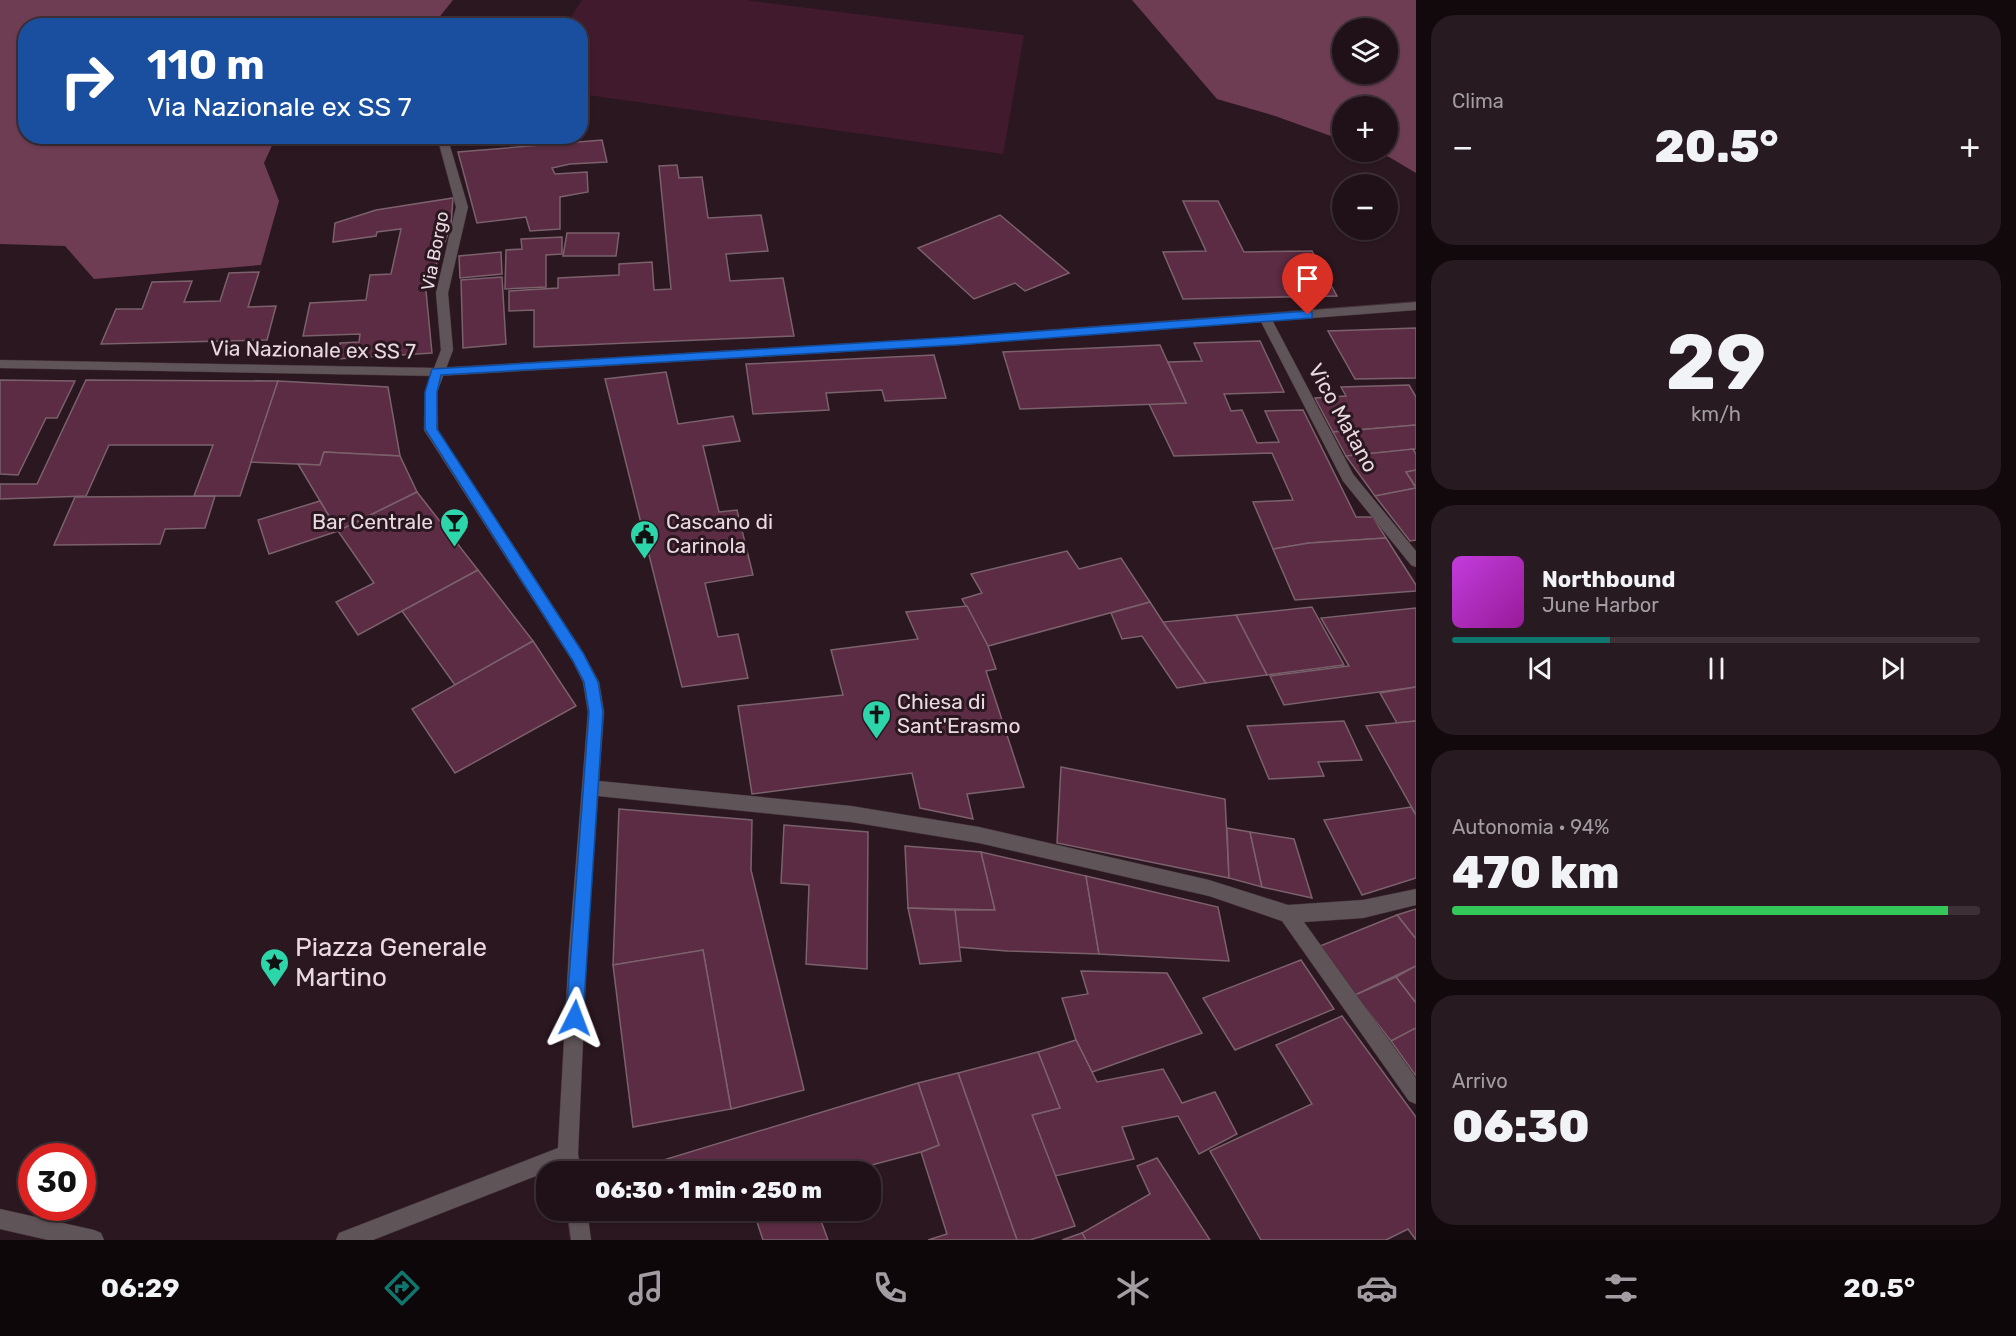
<!DOCTYPE html>
<html lang="it">
<meta charset="utf-8">
<style>
body{margin:0;font-family:Rubik,sans-serif;background:#281a21;color:#f1f3f6;height:100vh;display:flex;flex-direction:column;font-size:22px;white-space:nowrap}
*{box-sizing:border-box;margin:0}
p{font-size:20px;color:#a29da2}
.icon{flex:none;width:33px;height:33px;fill:none;stroke:currentColor;stroke-width:2;stroke-linecap:round;stroke-linejoin:round}
.map{position:relative;flex:1;overflow:hidden}
.sheet{display:flex;flex-direction:column;gap:15px;padding:15px;background:#12090d;width:600px}
.sheet>*{flex:none}
.guide{position:absolute;left:18px;top:18px;width:570px;height:126px;border-radius:24px;box-shadow:0 2px 4px #0004,0 0 0 2px #3d3137;background:#1a4fa0;color:#fff;overflow:hidden}
.buttons{position:absolute;left:1332px;top:18px;display:grid;gap:12px}
.buttons a{display:grid;place-items:center;width:66px;height:66px;border-radius:50%;background:#201118;box-shadow:0 2px 4px #0004,0 0 0 2px #3d3137;font-size:30px}
.speed{position:absolute;left:18px;top:1143px;display:flex;gap:12px;font-size:30px;font-weight:700;text-align:center}
.speed>*{display:grid;place-content:center;width:78px;height:78px;border-radius:50%;background:#201118;box-shadow:0 2px 4px #0004,0 0 0 2px #3d3137;line-height:1}
.speed .limit{border:9px solid #d22;background:#fff;color:#111}
.pin{position:absolute;display:grid;place-items:center;width:51px;height:51px;color:#fff;margin:-62px -26px;border-radius:50% 50% 50% 0;rotate:-45deg;box-shadow:0 0 6px #0007}
.pin .icon{rotate:45deg}
.me{position:absolute;width:66px;margin:-33px;rotate:3deg;stroke-linejoin:round;filter:drop-shadow(0 0 4px #0008)}
.turn{display:flex;align-items:center;gap:21px;height:126px;padding:0 30px;font-size:27px}
.turn .icon{width:78px;height:78px;stroke-width:2.5}
.turn b{display:block;font-size:42px;line-height:51px}
.big{font-size:45px;font-weight:800;line-height:1.1}
.sheet .tile{flex:1;display:flex;flex-direction:column;justify-content:center;gap:9px;min-width:0;padding:0 21px;border-radius:24px;background:#281a21}
.sheet .dial{align-items:center;gap:0}
.dial b{font-size:78px;line-height:1}
.song{display:flex;align-items:center;gap:18px}
.cover{width:72px;height:72px;border-radius:9px;background:linear-gradient(135deg,hsl(290 70% 55%),hsl(300 70% 35%))}
.played{height:6px;border-radius:3px;background:linear-gradient(90deg,#0f766e 30%,#3d3137 30%)}
.keys{display:flex;justify-content:space-around;direction:ltr}
.heat{display:flex;justify-content:space-between;align-items:center;font-size:33px;direction:ltr}
.charge{height:9px;border-radius:4px;background:linear-gradient(90deg,#34c759 94%,#3d3137 0)}
.trip{position:absolute;left:536px;top:1161px;width:345px;height:60px;border-radius:24px;background:#201118;box-shadow:0 2px 4px #0004,0 0 0 2px #3d3137;font-weight:800;line-height:60px;text-align:center}
.tabs{display:flex;height:96px;justify-content:space-around;align-items:center;background:#0d070a;color:#a29da2}
.tabs .icon{width:42px;height:42px}
.tabs .current{color:#0f766e}
.tabs b{font-size:27px;color:#f1f3f6}
main{display:flex;flex:1;min-height:0}
.map>svg:first-child{display:block}
.green{fill:#411a2e}
.forest{fill:#6e3d54;fill-rule:evenodd}
.building{fill:#5b2c43;stroke:#7b616c;stroke-width:1.5}
.lines{fill:none;stroke-linecap:round;stroke-linejoin:round}
.minor-casing{stroke:#46323b;stroke-width:1}
.tertiary-casing{stroke:#46323b;stroke-width:1}
.minor{fill:#5f5458;fill-rule:evenodd}
.tertiary{fill:#5f5458;fill-rule:evenodd}
.route{fill:#1a73e8;stroke:#114b97;stroke-width:1.5}
.labels{text-anchor:middle;stroke-width:6;stroke-linejoin:round;paint-order:stroke}
.far-street-label{font-size:18px;fill:#e9dae0;stroke:#2b1720}
.street-label{font-size:21px;fill:#e9dae0;stroke:#2b1720}
.poi-label{font-size:21px;fill:#e9dae0;stroke:#2b1720;text-anchor:start}
.near-poi-label{font-size:26px;fill:#e9dae0;stroke:#2b1720;text-anchor:start}
</style>
<main>
<div class="map">
<svg width="1416" height="1240" viewBox="0 0 1416 1240">
<rect width="100%" height="100%" fill="#2b1720"/>
<!-- green -->
<polygon class="green" points="582,0 745,0 1024,35 1003,154 581,94 580,26 566,25"/>
<!-- forest -->
<g class="forest">
<polygon points="0,0 453,0 433,25 26,26 26,136 276,137 264,163 279,201 261,265 94,279 65,246 0,244"/>
<path d="M 1132,0 L 1416,0 L 1416,173 L 1389,157 L 1373,152 L 1388,152 L 1388,106 L 1342,106 L 1342,140 L 1275,116 L 1217,99 ZM 1342,28 L 1388,28 L 1388,74 L 1342,74 Z"/>
</g>
<!-- building -->
<g class="building">
<polygon points="602,140 607,162 570,164 552,168 555,174 587,172 588,192 560,197 560,229 530,231 526,217 477,223 458,152"/>
<polygon points="677,165 679,178 702,177 708,218 761,215 768,251 726,254 730,281 783,278 794,336 534,347 534,310 509,311 509,291 558,288 558,278 619,275 619,264 652,262 654,290 671,289 659,166"/>
<polygon points="453,198 451,226 426,291 432,353 337,359 340,343 359,342 360,334 303,336 310,303 366,300 370,275 391,274 401,229 377,232 376,236 333,242 335,223 376,210"/>
<polygon points="1183,201 1218,201 1244,252 1312,251 1337,296 1183,299 1163,252 1206,251"/>
<polygon points="1000,215 1069,273 1025,291 1015,283 974,299 918,248"/>
<polygon points="567,233 619,233 616,256 563,256"/>
<polygon points="562,237 562,254 546,255 546,287 505,289 506,250 522,249 521,239"/>
<polygon points="501,252 502,274 460,278 459,256"/>
<polygon points="259,272 248,307 276,306 267,340 101,344 116,309 142,309 152,282 192,281 184,302 220,301 229,273"/>
<polygon points="502,277 506,344 463,348 461,280"/>
<polygon points="1416,328 1416,378 1355,379 1328,331"/>
<polygon points="1260,341 1284,392 1224,394 1231,411 1242,410 1257,443 1279,442 1265,411 1303,410 1356,517 1373,517 1386,538 1309,543 1273,549 1253,502 1293,500 1272,453 1174,456 1149,404 1186,403 1168,362 1202,361 1194,343"/>
<polygon points="1160,345 1186,403 1020,409 1003,352"/>
<polygon points="934,355 946,398 885,401 882,390 826,393 829,410 753,414 746,364"/>
<polygon points="666,372 678,424 733,416 740,441 703,446 719,512 737,510 753,575 705,583 718,637 738,634 748,678 682,687 605,379"/>
<polygon points="0,380 75,381 57,418 46,418 18,475 0,474"/>
<polygon points="86,380 278,381 240,496 194,496 213,445 109,445 86,496 0,499 0,484 37,484"/>
<polygon points="278,381 388,387 400,456 324,452 320,465 251,462"/>
<polygon points="1409,385 1416,397 1416,425 1333,432 1315,398 1346,396 1341,387"/>
<polygon points="1416,425 1416,449 1346,456 1333,432"/>
<polygon points="1413,449 1416,454 1416,470 1406,472 1416,488 1375,496 1346,456"/>
<polygon points="324,452 400,456 417,492 338,531 298,464 320,465"/>
<polygon points="1416,470 1416,487 1406,472"/>
<polygon points="1416,488 1416,540 1410,541 1375,496"/>
<polygon points="417,492 478,570 358,635 336,602 374,583 338,531"/>
<polygon points="215,496 205,528 165,529 160,544 54,545 75,497"/>
<polygon points="320,501 338,531 269,554 258,520"/>
<polygon points="1386,538 1416,585 1416,591 1295,600 1273,549 1309,543"/>
<polygon points="1067,551 1079,569 1121,558 1150,602 988,646 962,599 982,593 971,574"/>
<polygon points="478,570 533,641 455,685 402,611"/>
<polygon points="1150,602 1163,622 1206,683 1177,688 1142,636 1122,639 1111,613"/>
<polygon points="967,606 988,646 996,669 986,671 1024,787 967,794 973,819 920,808 912,773 752,794 738,706 843,695 831,650 918,639 906,612"/>
<polygon points="1312,607 1344,665 1267,675 1236,615"/>
<polygon points="1416,608 1416,687 1284,705 1270,676 1349,666 1321,618"/>
<polygon points="1236,615 1267,675 1206,683 1163,622"/>
<polygon points="533,641 576,706 455,773 412,709"/>
<polygon points="1416,687 1416,721 1397,723 1380,693"/>
<polygon points="1344,721 1362,760 1318,762 1324,776 1269,779 1247,726"/>
<polygon points="1416,721 1416,815 1366,726"/>
<polygon points="1061,767 1225,799 1229,878 1057,843"/>
<polygon points="1411,807 1416,815 1416,878 1362,895 1324,820"/>
<polygon points="619,809 752,820 751,870 804,1090 731,1109 703,950 613,965"/>
<polygon points="784,825 868,832 867,969 806,964 809,885 781,883"/>
<polygon points="1227,828 1250,832 1262,887 1229,878"/>
<polygon points="1250,832 1294,839 1312,898 1262,887"/>
<polygon points="905,846 981,852 995,910 908,908"/>
<polygon points="981,852 1086,876 1099,954 1007,951 957,947 955,910 995,910"/>
<polygon points="1086,876 1218,907 1229,961 1099,954"/>
<polygon points="908,908 955,910 961,961 920,964"/>
<polygon points="1416,909 1416,939 1397,915"/>
<polygon points="1397,915 1416,939 1416,966 1355,995 1320,946"/>
<polygon points="703,950 731,1109 633,1127 613,965"/>
<polygon points="1301,960 1334,1009 1235,1050 1203,998"/>
<polygon points="1416,966 1416,1003 1396,977"/>
<polygon points="1081,971 1167,973 1202,1033 1092,1072 1076,1040 1062,998 1088,994"/>
<polygon points="1396,977 1416,1003 1416,1028 1391,1041 1355,995"/>
<polygon points="1342,1016 1416,1117 1416,1240 1408,1229 1386,1240 1261,1240 1210,1151 1312,1104 1276,1045"/>
<polygon points="1416,1028 1416,1076 1391,1041"/>
<polygon points="1076,1040 1097,1082 1163,1069 1182,1103 1215,1092 1237,1134 1199,1154 1178,1116 1122,1127 1134,1159 1055,1176 1032,1115 1060,1108 1038,1052"/>
<polygon points="1038,1052 1060,1108 1032,1115 1075,1226 1030,1240 1017,1240 958,1073"/>
<polygon points="958,1073 1017,1240 928,1240 947,1234 921,1152 939,1145 918,1083"/>
<polygon points="918,1083 939,1145 921,1152 845,1172 637,1172 637,1168"/>
<polygon points="1157,1158 1210,1240 1086,1240 1082,1233 1150,1194 1137,1166"/>
<polygon points="653,1210 731,1210 694,1221"/>
<polygon points="753,1210 817,1210 828,1240 763,1240"/>
<polygon points="1082,1233 1086,1240 1062,1240"/>
</g>
<g class="lines">
<defs>
<g id="minor">
<polygon points="437,136 447,136 468,207 448,293 453,350 437,392 438,430 583,652 599,682 604,712 599,781 851,806 979,827 1209,880 1288,905 1363,900 1416,889 1416,905 1363,918 1304,922 1416,1078 1416,1104 1409,1101 1282,921 1209,896 979,843 851,822 598,796 587,950 578,1154 581,1172 561,1172 560,1167 546,1172 373,1240 336,1240 339,1233 558,1148 569,950 588,712 583,682 573,662 424,430 425,392 441,350 436,293 456,207"/>
<polygon points="1265,314 1271,318 1353,474 1416,551 1416,567 1411,565 1343,481 1259,318"/>
<polygon points="0,1209 94,1230 101,1233 104,1240 48,1240 0,1229"/>
<polygon points="567,1210 587,1210 591,1240 571,1240"/>
</g>
<polygon id="tertiary" points="1416,302 1416,310 957,345 437,376 0,368 0,360 437,368 957,337"/>
</defs>
<!-- minor casing -->
<use href="#minor" class="minor-casing"/>
<!-- tertiary casing -->
<use href="#tertiary" class="tertiary-casing"/>
<!-- minor -->
<use href="#minor" class="minor"/>
<!-- tertiary -->
<use href="#tertiary" class="tertiary"/>
</g>
<!-- route -->
<polygon class="route" points="1308,311 1312,312 1312,318 957,345 441,375 437,392 437,429 583,653 598,682 603,712 583,1018 581,1024 575,1027 569,1024 566,1018 589,712 584,682 573,661 425,429 425,392 432,369 957,337"/>
<!-- icons -->
<defs>
<symbol id="bar-pin" viewBox="-11 -11 22 30"><path d="M0 17L-7.5 6A9.5 9.5 0 1 1 7.5 6Z" fill="#2dd5ab" stroke="#2b1720"/><path d="M-6-5H6L.8 .8V4.5H3.5V6h-7V4.5H-.8V.8Z" fill="#111"/></symbol>
<symbol id="civic-pin" viewBox="-11 -11 22 30"><path d="M0 17L-7.5 6A9.5 9.5 0 1 1 7.5 6Z" fill="#2dd5ab" stroke="#2b1720"/><path d="M-.6-6.5H3V-4.5H.6V-3L4-1V1h2V6H-6V1h2V-1L-.6-3ZM-1.2 2.5V6h2.4V2.5Z" fill="#111"/></symbol>
<symbol id="church-pin" viewBox="-11 -11 22 30"><path d="M0 17L-7.5 6A9.5 9.5 0 1 1 7.5 6Z" fill="#2dd5ab" stroke="#2b1720"/><path d="M-1.2-6h2.4v3.5h3.3v2.4h-3.3V6h-2.4V-.1h-3.3v-2.4h3.3Z" fill="#111"/></symbol>
<symbol id="sight-pin" viewBox="-11 -11 22 30"><path d="M0 17L-7.5 6A9.5 9.5 0 1 1 7.5 6Z" fill="#2dd5ab" stroke="#2b1720"/><path d="M0-6L1.8-2.2L6-1.7L2.9 1.2L3.7 5.4L0 3.3L-3.7 5.4L-2.9 1.2L-6-1.7L-1.8-2.2Z" fill="#111"/></symbol>
</defs>
<g fill-rule="evenodd">
<use href="#bar-pin" x="438" y="506" width="33" height="45"/>
<use href="#civic-pin" x="628" y="518" width="33" height="45"/>
<use href="#church-pin" x="860" y="698" width="33" height="45"/>
<use href="#sight-pin" x="258" y="946" width="33" height="45"/>
</g>
<g class="labels">
<!-- far-street labels -->
<g class="far-street-label">
<text transform="translate(435 251) rotate(-79)" y="6">Via Borgo</text>
</g>
<!-- street labels -->
<g class="street-label">
<text transform="translate(313 350) rotate(1)" y="7">Via Nazionale ex SS 7</text>
<text transform="translate(1343 418) rotate(61)" y="7">Vico Matano</text>
</g>
<!-- poi labels -->
<g class="poi-label">
<text x="433" y="529" text-anchor="end">Bar Centrale</text>
<text x="666" y="529">Cascano di<tspan x="666" dy="24">Carinola</tspan></text>
<text x="897" y="709">Chiesa di<tspan x="897" dy="24">Sant'Erasmo</tspan></text>
</g>
<!-- near-poi labels -->
<g class="near-poi-label">
<text x="295" y="956">Piazza Generale<tspan x="295" dy="30">Martino</tspan></text>
</g>
</g>
</svg>
<div class="buttons">
<a><svg class="icon" aria-label="layers" viewBox="0 0 24 24"><path d="M12 4l9 5-9 5-9-5zM3 14l9 5 9-5"/></svg></a>
<a>+</a>
<a>−</a>
</div>
<div class="speed"><div class="limit">30</div></div>
<div class="pin" style="left:1308px;top:315px;background:#d93025"><svg class="icon" aria-label="arrive" viewBox="0 0 24 24"><path d="M6 21V4h12l-3 4 3 4H6"/></svg></div>
<svg class="me" style="left:575px;top:1018px" viewBox="-20 -20 40 40"><path d="M0-17L14 15 0 8-14 15z" fill="#1a73e8" stroke="#fff" stroke-width="4"/></svg>
<div class="trip">06:30 · 1 min · 250 m</div>
<div class="guide">
<div class="turn"><svg class="icon" aria-label="right" viewBox="0 0 24 24"><path d="M7 20v-9h11M14 6l5 5-5 5"/></svg><div><b>110 m</b>Via Nazionale ex SS 7</div></div>
</div>
</div>
<section class="sheet">
<div class="tile"><p>Clima</p>
<div class="heat"><a>−</a><b class="big">20.5°</b><a>+</a></div>
</div>
<div class="tile dial"><b>29</b><p>km/h</p></div>
<div class="tile">
<div class="song"><i class="cover"></i><div><b>Northbound</b><p>June Harbor</p></div></div>
<div class="played"></div>
<div class="keys"><svg class="icon" aria-label="previous" viewBox="0 0 24 24"><path d="M18 5L8 12l10 7zM5 5v14"/></svg><svg class="icon" aria-label="pause" viewBox="0 0 24 24"><path d="M8 5v14M16 5v14"/></svg><svg class="icon" aria-label="next" viewBox="0 0 24 24"><path d="M6 5l10 7-10 7zM19 5v14"/></svg></div>
</div>
<div class="tile"><p>Autonomia · 94%</p><b class="big">470 km</b><div class="charge"></div></div>
<div class="tile"><p>Arrivo</p><b class="big">06:30</b></div>
</section>
</main>
<nav class="tabs">
<b>06:29</b>
<svg class="icon current" aria-label="directions" viewBox="0 0 24 24"><path d="M12 3l9 9-9 9-9-9zM9 14v-3h6M13 9l2 2-2 2"/></svg>
<svg class="icon" aria-label="music" viewBox="0 0 24 24"><path d="M9 18V5l10-2v13"/><circle cx="6" cy="18" r="3"/><circle cx="16" cy="16" r="3"/></svg>
<svg class="icon" aria-label="phone" viewBox="0 0 24 24"><path d="M5 4h4l2 5-3 2q2 4 5 5l2-3 5 2v4C11 20 4 13 5 4z"/></svg>
<svg class="icon" aria-label="climate" viewBox="0 0 24 24"><path d="M12 3v18M4 7l16 10M4 17L20 7"/></svg>
<svg class="icon" aria-label="car" viewBox="0 0 24 24"><path d="M5 17H2v-5l4-1 3-4h7l3 4 3 1v5h-3M9 17h6M6 11h13"/><circle cx="7" cy="17" r="2"/><circle cx="17" cy="17" r="2"/></svg>
<svg class="icon" aria-label="filters" viewBox="0 0 24 24"><path d="M4 7h16M4 17h16"/><circle cx="9" cy="7" r="2"/><circle cx="15" cy="17" r="2"/></svg>
<b>20.5°</b>
</nav>
